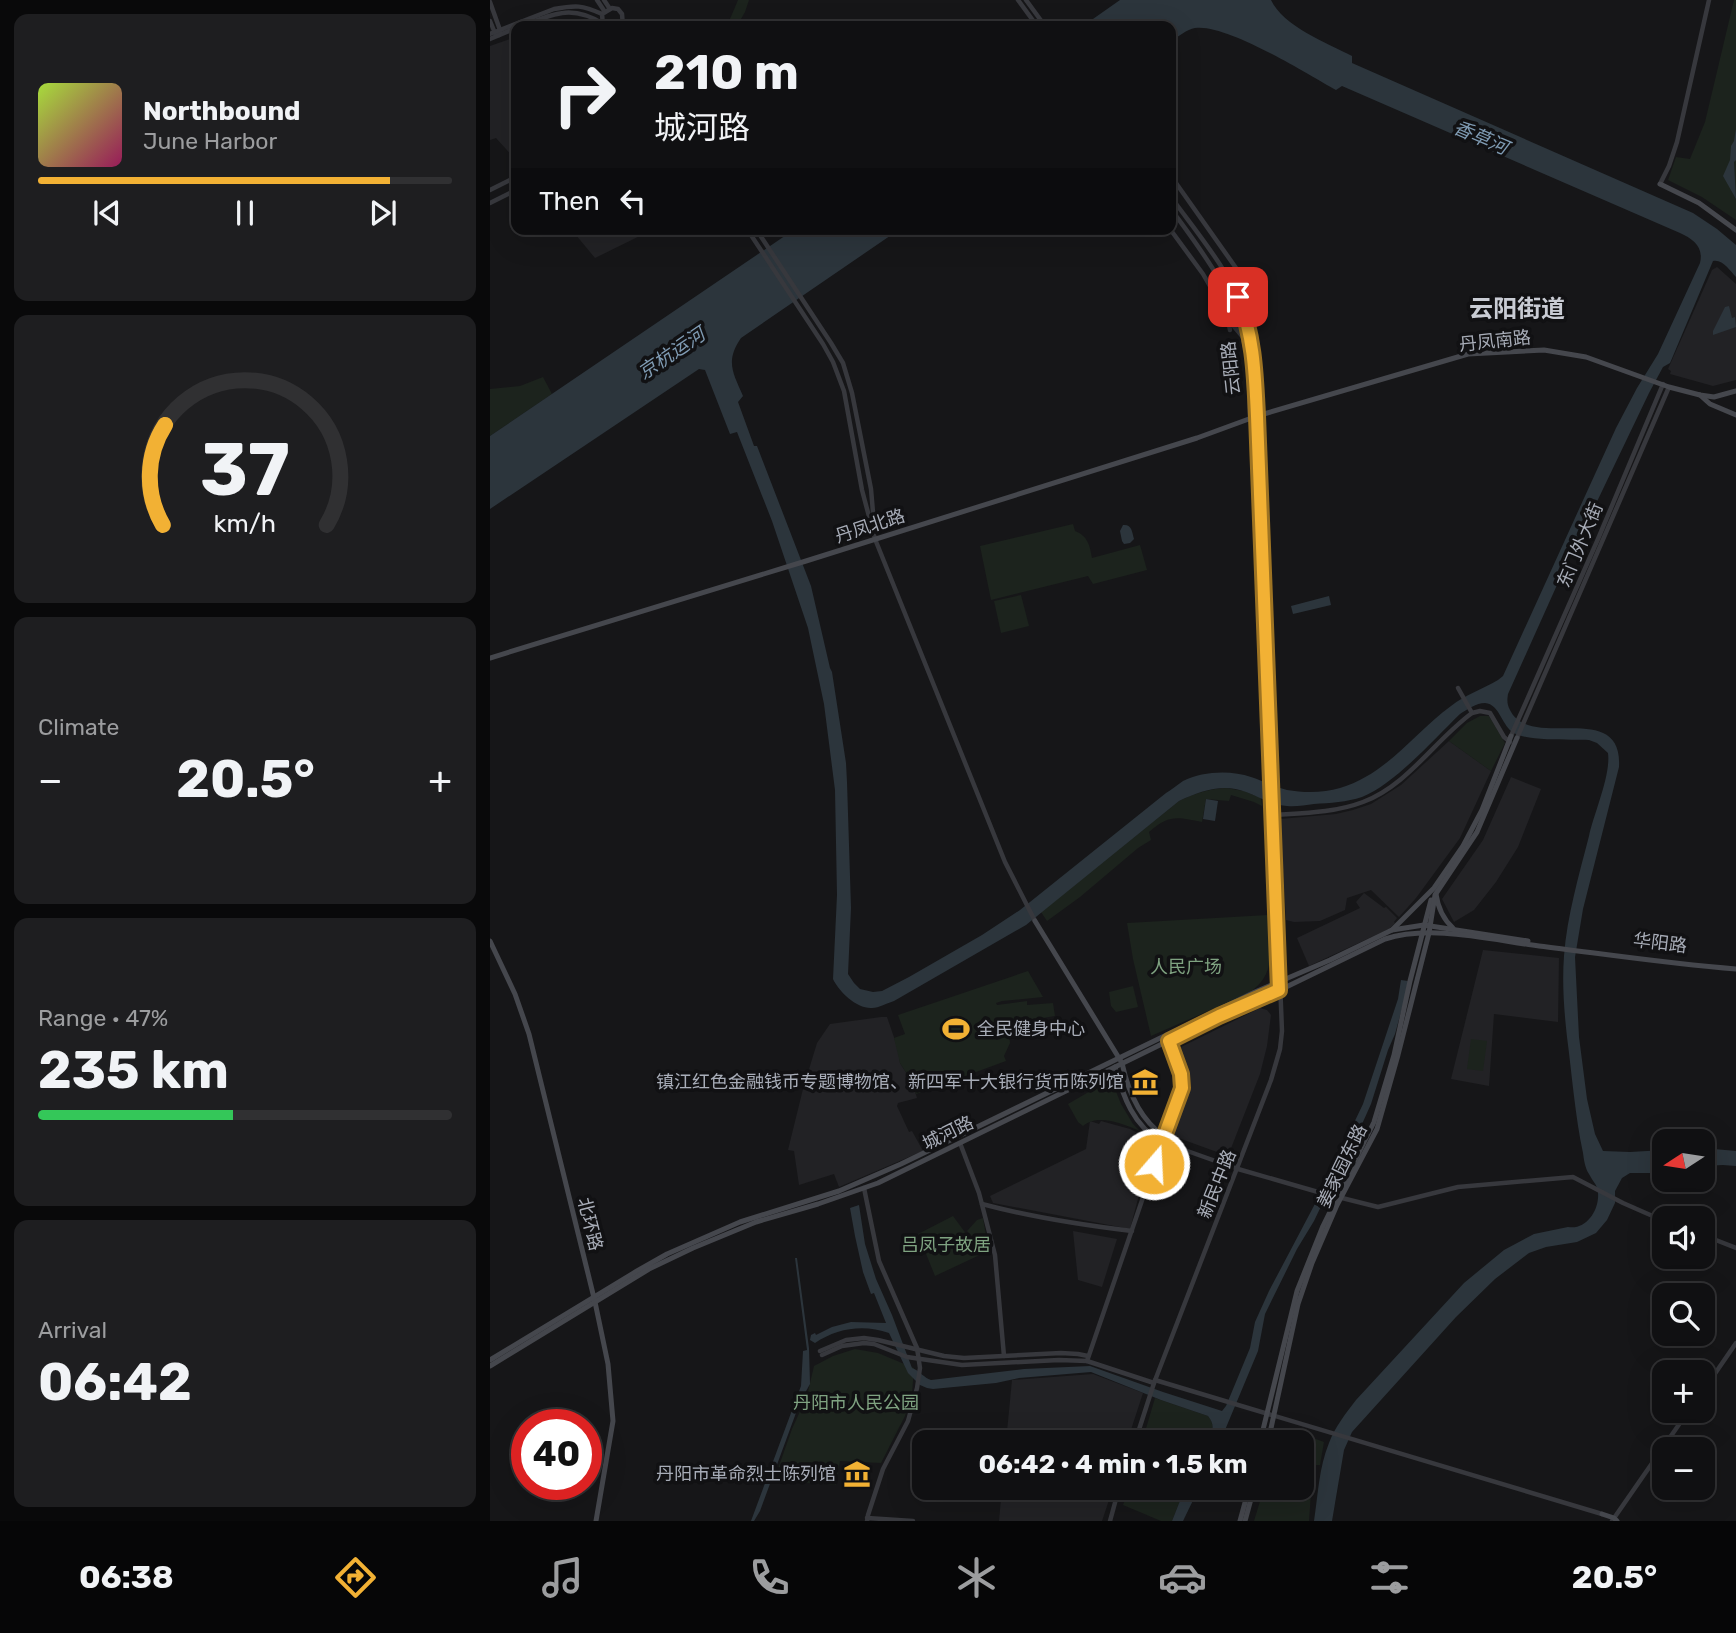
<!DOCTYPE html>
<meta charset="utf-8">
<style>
body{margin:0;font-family:Rubik,"Noto Sans SC",sans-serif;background:#1e1e20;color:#f1f3f6;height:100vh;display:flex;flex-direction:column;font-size:26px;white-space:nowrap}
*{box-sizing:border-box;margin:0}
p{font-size:23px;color:#9c9d9f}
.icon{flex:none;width:38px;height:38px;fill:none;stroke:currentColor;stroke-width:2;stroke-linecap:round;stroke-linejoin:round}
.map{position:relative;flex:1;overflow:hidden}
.details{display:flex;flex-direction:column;gap:14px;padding:14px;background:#09090a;width:490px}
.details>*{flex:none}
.hud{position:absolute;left:21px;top:21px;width:665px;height:214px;border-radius:14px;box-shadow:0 7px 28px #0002,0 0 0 2px #303032;background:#101012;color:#f1f3f6;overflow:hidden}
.needle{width:46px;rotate:258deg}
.tools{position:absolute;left:1162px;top:1129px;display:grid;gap:14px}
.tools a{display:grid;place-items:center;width:63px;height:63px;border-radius:14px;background:#101012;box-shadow:0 7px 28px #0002,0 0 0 2px #303032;font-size:35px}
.speed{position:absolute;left:21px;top:1409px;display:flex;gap:14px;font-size:35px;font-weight:700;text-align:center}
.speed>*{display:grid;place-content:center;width:91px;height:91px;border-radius:50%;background:#101012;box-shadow:0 7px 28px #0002,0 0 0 2px #303032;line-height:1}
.speed .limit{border:10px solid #d22;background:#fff;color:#111}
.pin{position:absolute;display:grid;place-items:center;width:60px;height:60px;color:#fff;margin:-30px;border-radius:14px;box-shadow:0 4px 10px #0006}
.me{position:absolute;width:77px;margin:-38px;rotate:19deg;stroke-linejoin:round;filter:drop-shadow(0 0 5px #0008)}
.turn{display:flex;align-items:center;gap:24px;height:147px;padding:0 28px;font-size:32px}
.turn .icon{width:91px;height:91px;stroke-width:2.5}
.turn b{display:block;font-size:49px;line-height:60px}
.then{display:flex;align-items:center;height:66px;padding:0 28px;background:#0003;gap:14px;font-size:26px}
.big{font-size:52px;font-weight:700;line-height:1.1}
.details .tile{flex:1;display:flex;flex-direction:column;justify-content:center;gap:10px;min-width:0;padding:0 24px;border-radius:14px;background:#1e1e20}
.details .dial{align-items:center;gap:0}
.dial svg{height:182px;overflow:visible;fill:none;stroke:#303032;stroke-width:7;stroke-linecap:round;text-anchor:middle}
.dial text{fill:#f1f3f6;stroke:none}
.song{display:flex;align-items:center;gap:21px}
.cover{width:84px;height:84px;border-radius:10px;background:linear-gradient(135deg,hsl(80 70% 55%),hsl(330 70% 35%))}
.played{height:7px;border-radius:4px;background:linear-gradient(90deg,#f2b134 85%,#303032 85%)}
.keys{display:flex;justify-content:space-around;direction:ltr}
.heat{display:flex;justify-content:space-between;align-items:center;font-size:38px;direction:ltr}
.charge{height:10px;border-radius:5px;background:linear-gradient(90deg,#34c759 47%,#303032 0)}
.trip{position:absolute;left:422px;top:1430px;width:402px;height:70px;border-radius:14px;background:#101012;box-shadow:0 7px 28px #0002,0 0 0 2px #303032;font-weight:700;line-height:70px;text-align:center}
.tab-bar{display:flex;height:112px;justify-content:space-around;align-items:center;background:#060607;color:#9c9d9f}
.tab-bar .icon{width:49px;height:49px}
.tab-bar .selected{color:#f2b134}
.tab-bar b{font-size:32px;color:#f1f3f6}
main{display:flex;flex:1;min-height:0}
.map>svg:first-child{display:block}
.built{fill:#222225}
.green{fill:#1c231d}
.water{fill:#2c353c}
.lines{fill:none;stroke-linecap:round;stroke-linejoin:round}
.tertiary{stroke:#37383d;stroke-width:4.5}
.secondary{stroke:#45474d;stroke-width:5}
.route-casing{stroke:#9d7322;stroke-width:18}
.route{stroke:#f2b134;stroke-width:12}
.labels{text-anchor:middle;stroke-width:7;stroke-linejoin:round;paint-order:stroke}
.street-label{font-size:18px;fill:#a8adb8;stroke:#111113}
.park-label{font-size:18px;fill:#7fa381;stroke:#111113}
.poi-label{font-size:18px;fill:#a8adb8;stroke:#111113;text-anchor:end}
.water-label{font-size:19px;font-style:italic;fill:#7f9bb3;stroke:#111113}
.district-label{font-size:24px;font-weight:bold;fill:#c9ccd4;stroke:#111113}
</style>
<main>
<section class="details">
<div class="tile">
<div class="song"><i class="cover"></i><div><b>Northbound</b><p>June Harbor</p></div></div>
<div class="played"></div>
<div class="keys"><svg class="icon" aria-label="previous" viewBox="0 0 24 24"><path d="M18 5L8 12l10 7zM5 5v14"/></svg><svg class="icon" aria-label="pause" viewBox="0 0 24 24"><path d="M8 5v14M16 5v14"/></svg><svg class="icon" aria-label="next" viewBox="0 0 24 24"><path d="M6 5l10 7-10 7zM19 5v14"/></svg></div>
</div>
<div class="tile dial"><svg viewBox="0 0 100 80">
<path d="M14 69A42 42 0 1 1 86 69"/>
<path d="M14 69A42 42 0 0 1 15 25" stroke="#f2b134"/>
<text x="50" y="56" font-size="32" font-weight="700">37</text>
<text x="50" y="72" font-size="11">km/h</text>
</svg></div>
<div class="tile"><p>Climate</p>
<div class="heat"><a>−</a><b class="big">20.5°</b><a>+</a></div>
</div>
<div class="tile"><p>Range · 47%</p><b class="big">235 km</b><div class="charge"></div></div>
<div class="tile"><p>Arrival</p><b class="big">06:42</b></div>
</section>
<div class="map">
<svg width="1246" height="1521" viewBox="0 0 1246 1521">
<rect width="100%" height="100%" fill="#161618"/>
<!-- built -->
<g class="built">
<polygon points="26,37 26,160 6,138 0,140 0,46"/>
<polygon points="81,229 164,229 105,258"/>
<polygon points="1227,267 1246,284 1246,380 1223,386 1180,374 1181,371 1178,369 1222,270"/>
<polygon points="959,741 1001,771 970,838 926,898 909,917 881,890 857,898 855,910 830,921 804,922 796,920 790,819 846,814 863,810 881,804 911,785"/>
<polygon points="1021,777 1051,789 1028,847 1006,882 984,910 964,922 952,899 993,840"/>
<polygon points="874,893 894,908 896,907 907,918 904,922 905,923 899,929 819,966 807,938 870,908 866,902"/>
<polygon points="993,950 1069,958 1068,1022 1004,1014 999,1086 961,1079"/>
<polygon points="770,1008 777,1010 781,1015 777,1046 770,1074 738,1156 683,1136 682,1132 695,1080 694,1069 689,1048"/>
<polygon points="391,1017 397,1017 407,1046 410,1063 422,1082 427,1098 408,1103 407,1106 419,1132 422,1131 433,1151 349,1187 344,1174 309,1185 304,1151 298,1150 313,1089 327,1043 340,1024"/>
<polygon points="600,1121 609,1124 611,1121 640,1129 650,1134 658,1143 660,1153 640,1229 503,1203 500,1196 596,1149"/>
<polygon points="583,1231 627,1239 612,1287 588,1280"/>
<polygon points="603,1374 653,1393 637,1442 516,1442 522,1380"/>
<polygon points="512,1488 623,1488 612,1521 509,1521"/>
</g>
<!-- green -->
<g class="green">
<polygon points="248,0 259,0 255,12 247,26 237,26"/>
<polygon points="1244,0 1246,0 1246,220 1212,197 1178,180 1186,157 1200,159 1215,122"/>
<polygon points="53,377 62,394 0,436 0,389 30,386"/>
<path d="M 583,524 L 585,531 C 598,536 600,546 602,558 L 650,545 L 657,570 L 603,584 L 598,576 L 501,600 L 490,546 Z"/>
<polygon points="531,595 539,626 511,633 504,601"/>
<polygon points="990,716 999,716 1015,743 1001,771 959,741 977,723"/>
<path d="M 736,788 L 754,791 L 771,798 L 772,806 L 764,802 L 741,795 L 739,801 L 716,799 L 712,822 C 688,817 679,814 659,832 L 661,840 L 648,848 L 590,897 L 557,921 L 551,912 L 689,801 C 705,793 719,789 736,788 Z"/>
<path d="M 778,915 C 779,948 789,974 757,994 L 661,1036 L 643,959 L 637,923 Z"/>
<polygon points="538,971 553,997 512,1001 506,1003 507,1005 537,1001 537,1005 563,1003 565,1016 553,1018 553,1020 535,1026 535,1030 519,1033 520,1043 514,1056 516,1061 426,1094 422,1082 410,1063 404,1038 415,1034 408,1015"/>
<polygon points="643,986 648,1007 626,1012 621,1006 619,992"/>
<polygon points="981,1039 997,1041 993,1071 977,1069"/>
<path d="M 621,1079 L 631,1104 L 643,1124 L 650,1131 C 633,1124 608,1113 593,1126 L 588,1122 L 578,1104 Z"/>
<polygon points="463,1216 474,1231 494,1253 445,1276 428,1234"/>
<polygon points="493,1218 499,1253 477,1231 487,1220"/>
<polygon points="365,1349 388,1353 424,1368 422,1394 415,1416 391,1463 350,1461 346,1485 284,1480 302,1429 317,1396 324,1366 343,1356"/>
<path d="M 665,1398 L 718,1416 C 726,1426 722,1432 717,1442 L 652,1442 Z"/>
<polygon points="798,1429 834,1442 830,1465 823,1465 819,1521 764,1521 774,1488 812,1488 812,1442 787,1442 789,1435"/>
<polygon points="639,1488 695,1488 682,1521 671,1521 633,1505"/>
</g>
<!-- water -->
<g class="water">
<path d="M 630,0 L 781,0 C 793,26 837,43 862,56 L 862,63 L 1203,213 L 1227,229 L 1246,245 L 1246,277 C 1240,271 1233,259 1223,261 L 1183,356 L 1180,363 L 1173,367 L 1159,393 L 1067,585 L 1018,694 C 1017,701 1017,704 1020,710 C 1040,752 1133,698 1129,767 L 1093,909 L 1085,957 L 1089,1037 L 1097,1099 L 1105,1134 L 1113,1151 L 1140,1152 L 1174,1150 L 1174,1173 L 1140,1173 L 1132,1178 L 1125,1191 L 1125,1203 L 1117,1220 L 1106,1233 L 1087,1242 L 1056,1247 L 1039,1253 L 1005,1279 L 966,1317 L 862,1432 L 854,1450 L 842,1521 L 824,1521 C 828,1495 829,1467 839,1443 C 845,1427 856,1413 866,1400 L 974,1283 L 1014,1250 L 1044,1234 L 1078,1227 C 1095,1230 1107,1213 1108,1198 C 1109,1185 1104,1184 1099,1174 C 1095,1168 1094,1160 1093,1153 C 1085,1115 1082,1075 1077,1037 C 1074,1010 1072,983 1074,956 C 1077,916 1089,875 1099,836 C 1104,813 1121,775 1118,753 L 1107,743 L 1099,740 C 1080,739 1040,742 1024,733 C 1012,727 1010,704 995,703 C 986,703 978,709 970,714 C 944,739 905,784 872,797 C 857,802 840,803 824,804 C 815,805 806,807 797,806 C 783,805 769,797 756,792 C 733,783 711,791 689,801 L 536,925 L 404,1001 C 397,1003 389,1008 382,1008 C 367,1009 349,992 343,979 L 347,895 L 345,790 L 334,704 L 318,628 L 282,521 L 247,432 L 240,434 L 215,370 L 209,369 L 0,509 L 0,436 L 305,229 L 410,229 L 251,338 C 235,361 243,373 253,396 L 248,402 L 264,446 L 267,446 L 321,586 L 340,668 L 342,672 L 356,763 L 357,782 L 361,908 L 358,974 L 364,983 L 370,989 L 383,992 L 392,991 L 419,977 L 492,935 L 530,910 L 676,793 C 681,790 687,785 693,781 C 713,771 741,770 761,777 C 773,781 785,787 797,790 C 814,793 834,793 850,788 C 897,774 923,734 961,706 C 975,695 993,689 1008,680 L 1013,676 L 1126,428 L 1147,388 L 1168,354 L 1210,263 C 1214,247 1203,239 1190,233 L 852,86 L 846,90 C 817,74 736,23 705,28 C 697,29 688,37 681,41 L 681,26 L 593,26 Z"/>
<polygon points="1246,129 1246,160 1244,162 1246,199 1233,176 1240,160 1241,146 1244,141"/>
<polygon points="1239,306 1242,318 1245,317 1246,327 1223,335 1223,331 1235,307"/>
<path d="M 633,525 C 642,524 642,532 644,539 L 640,543 L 634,544 L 632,541 L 630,531 Z"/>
<polygon points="839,596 841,605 803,614 801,606"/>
<polygon points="716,799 728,801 725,821 713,819"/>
<path d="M 911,980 L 918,981 L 914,1001 L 905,1034 L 898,1050 L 881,1104 L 864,1142 L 863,1142 L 859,1150 L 860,1151 L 847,1173 L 824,1221 L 807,1249 L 775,1314 L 768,1351 L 730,1442 L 717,1442 C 722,1432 726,1426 718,1416 L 671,1400 L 601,1372 L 529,1378 L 506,1383 L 443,1389 L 437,1388 L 430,1385 L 418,1373 L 399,1333 C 374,1324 347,1328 325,1343 L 320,1340 L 321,1335 L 325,1333 L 326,1335 L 342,1327 L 361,1322 L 396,1323 L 384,1293 L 381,1294 L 373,1272 L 365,1236 L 360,1208 L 369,1205 L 375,1244 L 386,1279 L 402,1315 L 422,1368 C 430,1371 434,1378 441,1380 L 534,1369 L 600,1366 L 673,1392 L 732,1411 L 736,1406 L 760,1348 L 765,1322 L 779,1291 L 827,1200 L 873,1104 L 908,999 Z"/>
<polygon points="1213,1148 1246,1151 1246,1166 1233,1165 1213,1166"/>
<polygon points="305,1258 307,1258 319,1348 320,1384 310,1402 270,1511 264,1521 261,1521 311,1386 313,1351 317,1350"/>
<polygon points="695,1488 709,1488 693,1521 682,1521"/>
</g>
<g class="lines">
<!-- tertiary -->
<g class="tertiary">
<polyline points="107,0 115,12"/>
<polyline points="114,0 120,9"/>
<polyline points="528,0 547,26"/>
<polyline points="536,0 555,26"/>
<polyline points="0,2 10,30 9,35"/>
<polyline points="0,21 5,33"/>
<polyline points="113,25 112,14 122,8 128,9 132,14 133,26"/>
<path d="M 32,26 C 63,14 82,4 113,24"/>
<path d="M 0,34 L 64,9 C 86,5 92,5 112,14"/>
<polyline points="0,39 26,28"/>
<polyline points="681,176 746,268 758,291"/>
<polyline points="1170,184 1179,166 1187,142 1219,0"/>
<polyline points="0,190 26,177"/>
<polyline points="0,203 26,190"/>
<path d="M 681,209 C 713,253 745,293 755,347 C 760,370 759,395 760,419"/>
<polyline points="257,229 333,344 343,362 354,391 372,490 385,539 515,862 545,921"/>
<polyline points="266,229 341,343 353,363 362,393 381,489 384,524"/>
<polyline points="680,229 713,274 741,323 752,336"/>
<polyline points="737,292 737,312"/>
<polyline points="738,320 740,330"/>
<polyline points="968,688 982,713 990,711 1000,713 1014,737 1020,742"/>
<polyline points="1021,736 1108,539 1173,384"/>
<polyline points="1027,738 1179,387"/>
<path d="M 782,815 C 813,813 844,813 873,802 C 918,785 945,740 982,713"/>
<polyline points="672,1142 748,1169 828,1192 888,1207 968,1187 1083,1177 1133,1203 1174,1221"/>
<polyline points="470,1143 489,1193 505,1255 514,1356"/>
<polyline points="374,1188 389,1261 427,1348 430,1368 427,1388 418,1421 393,1469 378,1515 377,1521"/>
<path d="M 492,1204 C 541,1217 592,1225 642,1231"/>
<polyline points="1213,1235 1246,1248"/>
<polyline points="330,1351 356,1340 374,1338 388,1340 454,1356 474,1358 571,1353 588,1354 598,1356"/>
<polyline points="332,1355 352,1346 374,1343 384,1344 417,1357 472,1365 569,1360 597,1361 664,1383"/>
<polyline points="597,1361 672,1142 692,1088 691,1074 679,1041"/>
<polyline points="665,1380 1112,1514"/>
<polyline points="1213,1391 1246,1343"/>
<path d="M 645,1442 L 664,1383 L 781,1080 L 790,1049 L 792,1031 L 767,416 C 765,388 766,358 760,330 C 748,280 710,237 681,197"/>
<polyline points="377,1518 423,1521"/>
<polyline points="620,1521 629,1488"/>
<polyline points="1122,1521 1199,1410"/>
</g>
<!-- secondary -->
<g class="secondary">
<polyline points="1170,184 1209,203 1246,230"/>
<polyline points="1210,395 1220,404 1246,415"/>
<polyline points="0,658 316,561 707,438 767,416 978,354 1054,350 1096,357 1179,387 1210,395 1224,397 1246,391"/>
<path d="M 946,894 C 948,908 953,919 963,928"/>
<path d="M 545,921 L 632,1063 C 638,1091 649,1119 674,1136"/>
<polyline points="902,930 934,925 1038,941"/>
<polyline points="0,941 25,994 39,1034 105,1302 118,1364 123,1421 106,1521"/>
<path d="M 625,1067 C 633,1096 643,1126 672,1142"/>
<polyline points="0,1360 147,1271 177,1254 250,1222 349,1191 411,1164 765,992 840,960 902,930 944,888 973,846 992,810 1021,736"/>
<path d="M 0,1366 L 159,1269 L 203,1248 L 266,1222 L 328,1204 L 388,1183 L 729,1016 L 790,990 L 895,939 C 941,924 1002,940 1049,946 C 1114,954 1180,964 1246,969"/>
<polyline points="770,1442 807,1291 833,1226 884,1122 904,1055 920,981 941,900"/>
<polyline points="778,1442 808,1304 822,1263 847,1205 887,1129 908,1055 939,933 945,895 987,832 1027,738"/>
<polyline points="1112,1514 1124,1518 1127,1521"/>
<polyline points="750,1521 759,1488"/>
<polyline points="755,1521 764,1488"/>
</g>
</g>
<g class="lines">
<defs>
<path id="route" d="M 664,1164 L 692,1088 L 691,1074 L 679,1041 L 729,1016 L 789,990 L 767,416 C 765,375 764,336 748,297"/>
</defs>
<!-- route casing -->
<use href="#route" class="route-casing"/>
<!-- route -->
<use href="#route" class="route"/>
</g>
<!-- icons -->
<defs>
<symbol id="stadium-bare" viewBox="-9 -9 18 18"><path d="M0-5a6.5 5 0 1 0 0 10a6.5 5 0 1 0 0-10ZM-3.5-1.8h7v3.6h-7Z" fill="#f2b134" stroke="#111113" stroke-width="2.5" paint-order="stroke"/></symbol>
<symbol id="museum-bare" viewBox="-9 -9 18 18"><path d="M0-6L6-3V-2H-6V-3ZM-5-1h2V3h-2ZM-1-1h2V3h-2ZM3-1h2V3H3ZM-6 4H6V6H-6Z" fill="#f2b134" stroke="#111113" stroke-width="2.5" paint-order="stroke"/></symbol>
</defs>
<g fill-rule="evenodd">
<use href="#stadium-bare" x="447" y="1010" width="38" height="38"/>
<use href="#museum-bare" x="636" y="1063" width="38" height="38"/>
<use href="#museum-bare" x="348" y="1455" width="38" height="38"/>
</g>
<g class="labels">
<!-- street labels -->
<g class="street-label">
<text transform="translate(1005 341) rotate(-6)" y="6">丹凤南路</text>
<text transform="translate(741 368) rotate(-96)" y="6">云阳路</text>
<text transform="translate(380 526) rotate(-18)" y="6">丹凤北路</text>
<text transform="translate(1090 545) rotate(-67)" y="6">东门外大街</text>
<text transform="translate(1170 943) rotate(7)" y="6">华阳路</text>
<text transform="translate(458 1133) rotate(-26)" y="6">城河路</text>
<text transform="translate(852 1166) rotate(-64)" y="6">姜家园东路</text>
<text transform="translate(727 1184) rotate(-68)" y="6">新民中路</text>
<text transform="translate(100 1224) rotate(76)" y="6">北环路</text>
</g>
<!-- park labels -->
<g class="park-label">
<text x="696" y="973">人民广场</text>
<text x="456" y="1251">吕凤子故居</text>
<text x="366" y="1409">丹阳市人民公园</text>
</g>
<!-- poi labels -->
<g class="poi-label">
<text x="487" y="1035" text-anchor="start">全民健身中心</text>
<text x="634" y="1088">镇江红色金融钱币专题博物馆、新四军十大银行货币陈列馆</text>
<text x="346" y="1480">丹阳市革命烈士陈列馆</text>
</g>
<!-- water labels -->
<g class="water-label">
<text transform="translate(991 137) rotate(23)" y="7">香草河</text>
<text transform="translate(181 353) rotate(-34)" y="7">京杭运河</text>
</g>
<!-- district labels -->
<g class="district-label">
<text x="1027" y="317">云阳街道</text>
</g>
</g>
</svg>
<div class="tools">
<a><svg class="needle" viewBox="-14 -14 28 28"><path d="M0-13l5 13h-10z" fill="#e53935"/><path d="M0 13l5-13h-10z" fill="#9c9d9f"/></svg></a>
<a><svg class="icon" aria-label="sound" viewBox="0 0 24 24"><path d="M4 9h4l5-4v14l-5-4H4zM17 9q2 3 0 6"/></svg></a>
<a><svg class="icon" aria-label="search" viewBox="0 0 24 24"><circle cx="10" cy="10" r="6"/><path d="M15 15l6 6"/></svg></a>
<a>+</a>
<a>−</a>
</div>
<div class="speed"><div class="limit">40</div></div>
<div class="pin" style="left:748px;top:297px;background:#d93025"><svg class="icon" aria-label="arrive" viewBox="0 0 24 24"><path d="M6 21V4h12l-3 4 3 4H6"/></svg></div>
<svg class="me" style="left:664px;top:1164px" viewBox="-20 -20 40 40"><circle r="17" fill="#f2b134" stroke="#fff" stroke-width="3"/><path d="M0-11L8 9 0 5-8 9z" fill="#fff"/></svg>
<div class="trip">06:42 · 4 min · 1.5 km</div>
<div class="hud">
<div class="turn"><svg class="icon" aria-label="right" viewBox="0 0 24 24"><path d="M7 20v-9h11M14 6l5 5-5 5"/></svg><div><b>210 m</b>城河路</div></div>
<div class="then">Then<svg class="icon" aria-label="left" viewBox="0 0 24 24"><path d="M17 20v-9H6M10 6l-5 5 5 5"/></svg></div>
</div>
</div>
</main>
<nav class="tab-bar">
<b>06:38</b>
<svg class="icon selected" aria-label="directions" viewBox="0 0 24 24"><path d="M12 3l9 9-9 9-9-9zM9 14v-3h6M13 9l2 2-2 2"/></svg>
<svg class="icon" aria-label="music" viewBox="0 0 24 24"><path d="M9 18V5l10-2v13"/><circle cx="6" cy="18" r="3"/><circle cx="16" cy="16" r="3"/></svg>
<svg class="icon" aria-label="phone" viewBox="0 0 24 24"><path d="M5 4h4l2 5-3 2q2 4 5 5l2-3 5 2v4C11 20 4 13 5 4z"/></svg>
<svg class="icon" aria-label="climate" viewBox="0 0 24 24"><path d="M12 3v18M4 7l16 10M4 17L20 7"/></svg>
<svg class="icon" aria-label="car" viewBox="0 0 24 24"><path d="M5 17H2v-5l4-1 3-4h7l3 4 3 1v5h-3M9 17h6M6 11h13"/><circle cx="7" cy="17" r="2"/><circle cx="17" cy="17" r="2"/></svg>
<svg class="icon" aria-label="filters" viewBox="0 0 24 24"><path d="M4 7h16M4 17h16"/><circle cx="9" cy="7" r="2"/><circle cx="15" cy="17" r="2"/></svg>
<b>20.5°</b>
</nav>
